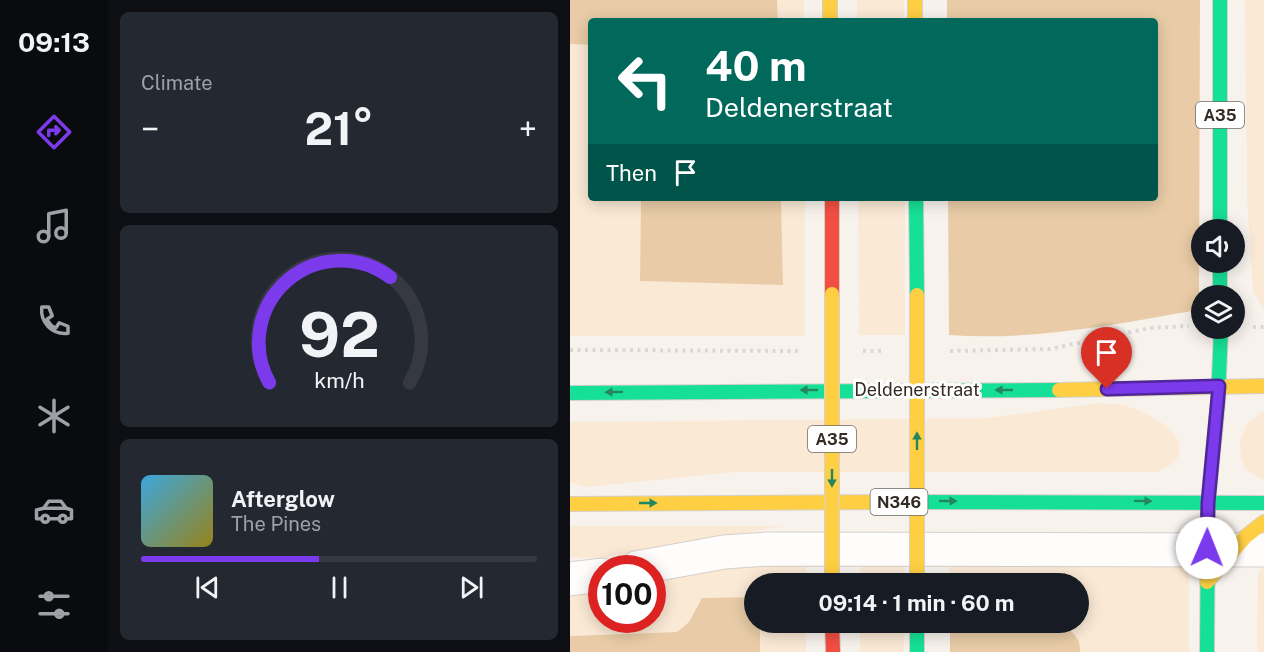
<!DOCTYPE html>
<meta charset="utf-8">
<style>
body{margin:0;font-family:"Public Sans",sans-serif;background:#242831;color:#f1f3f6;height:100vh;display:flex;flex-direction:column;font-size:22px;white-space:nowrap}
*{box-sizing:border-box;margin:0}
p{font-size:20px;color:#9ea1a6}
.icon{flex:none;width:33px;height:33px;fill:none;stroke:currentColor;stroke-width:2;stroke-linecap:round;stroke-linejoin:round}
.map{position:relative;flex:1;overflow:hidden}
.sheet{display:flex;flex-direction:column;gap:12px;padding:12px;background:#0d0f14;width:462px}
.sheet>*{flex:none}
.guide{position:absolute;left:18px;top:18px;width:570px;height:183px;border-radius:6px;box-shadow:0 3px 15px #0003;background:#00695c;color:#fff;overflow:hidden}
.controls{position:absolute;left:621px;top:219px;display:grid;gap:12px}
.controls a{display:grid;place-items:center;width:54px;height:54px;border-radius:50%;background:#171b24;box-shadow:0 3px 15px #0003;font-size:30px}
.speed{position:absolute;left:18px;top:555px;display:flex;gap:12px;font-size:30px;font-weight:700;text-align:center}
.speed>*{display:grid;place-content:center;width:78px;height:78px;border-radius:50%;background:#171b24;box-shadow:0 3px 15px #0003;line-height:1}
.speed .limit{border:9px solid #d22;background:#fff;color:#111}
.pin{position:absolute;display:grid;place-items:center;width:51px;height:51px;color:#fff;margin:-62px -26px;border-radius:50% 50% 50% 0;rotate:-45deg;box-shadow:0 0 6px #0007}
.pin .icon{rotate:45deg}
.me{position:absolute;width:66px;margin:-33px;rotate:1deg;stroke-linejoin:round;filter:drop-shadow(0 0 4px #0008)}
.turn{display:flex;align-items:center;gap:21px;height:126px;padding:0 18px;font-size:27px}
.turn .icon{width:78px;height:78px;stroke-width:2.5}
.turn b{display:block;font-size:42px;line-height:51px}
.then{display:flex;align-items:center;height:57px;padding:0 18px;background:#0003;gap:12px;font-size:22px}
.big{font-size:45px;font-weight:700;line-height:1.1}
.sheet .card{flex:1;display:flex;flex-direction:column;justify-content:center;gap:9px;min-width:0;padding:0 21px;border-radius:9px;background:#242831}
.sheet .dial{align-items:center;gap:0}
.dial svg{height:156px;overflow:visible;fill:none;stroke:#363941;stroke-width:7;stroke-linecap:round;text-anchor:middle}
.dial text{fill:#f1f3f6;stroke:none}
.song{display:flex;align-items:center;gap:18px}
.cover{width:72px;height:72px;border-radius:9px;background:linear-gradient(135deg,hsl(200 70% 55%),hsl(50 70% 35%))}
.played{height:6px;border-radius:3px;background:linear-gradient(90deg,#7c3aed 45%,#363941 45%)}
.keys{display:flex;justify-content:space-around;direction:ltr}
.heat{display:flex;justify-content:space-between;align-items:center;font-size:33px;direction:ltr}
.trip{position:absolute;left:174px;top:573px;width:345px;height:60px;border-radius:30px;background:#171b24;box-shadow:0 3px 15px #0003;font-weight:700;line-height:60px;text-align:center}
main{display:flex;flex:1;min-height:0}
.dock{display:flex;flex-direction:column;width:108px;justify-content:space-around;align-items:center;background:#090b0e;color:#9ea1a6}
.dock .icon{width:42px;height:42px}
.dock .current{color:#7c3aed}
.dock b{font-size:27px;color:#f1f3f6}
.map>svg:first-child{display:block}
.green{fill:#fae9d5}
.forest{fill:#e9cca7}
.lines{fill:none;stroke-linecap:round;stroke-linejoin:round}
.street-casing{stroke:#d6d0ca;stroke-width:35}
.fast-casing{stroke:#d6d0ca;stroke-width:16}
.slow-casing{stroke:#d6d0ca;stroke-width:16}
.jam-casing{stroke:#d6d0ca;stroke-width:16}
.path{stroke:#dad8d7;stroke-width:4;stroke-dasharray:3 4.5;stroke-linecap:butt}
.street{stroke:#fefdfc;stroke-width:33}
.fast{stroke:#16e098;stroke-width:14}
.slow{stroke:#ffcf43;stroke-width:14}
.jam{stroke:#f24e42;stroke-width:14}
.slow-bridge-casing{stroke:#d6d0ca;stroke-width:16;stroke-linecap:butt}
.slow-bridge{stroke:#ffcf43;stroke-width:14}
.oneway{fill:#24865e}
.route-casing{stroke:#51269a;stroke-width:15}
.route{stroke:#7c3aed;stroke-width:10}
.labels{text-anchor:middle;stroke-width:6;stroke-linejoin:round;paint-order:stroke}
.shield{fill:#fff;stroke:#706b66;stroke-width:1.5}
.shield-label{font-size:16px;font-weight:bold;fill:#332c24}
.street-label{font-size:18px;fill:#332c24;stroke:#fff}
</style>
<main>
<nav class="dock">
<b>09:13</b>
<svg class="icon current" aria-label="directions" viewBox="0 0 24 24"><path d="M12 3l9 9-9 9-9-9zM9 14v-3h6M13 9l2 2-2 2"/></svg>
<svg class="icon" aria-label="music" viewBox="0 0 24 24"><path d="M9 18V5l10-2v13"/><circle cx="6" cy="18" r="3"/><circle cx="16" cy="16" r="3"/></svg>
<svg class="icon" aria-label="phone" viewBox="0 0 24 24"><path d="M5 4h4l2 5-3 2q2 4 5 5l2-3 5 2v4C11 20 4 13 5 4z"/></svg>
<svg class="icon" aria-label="climate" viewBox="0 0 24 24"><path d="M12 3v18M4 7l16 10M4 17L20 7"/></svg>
<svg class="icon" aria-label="car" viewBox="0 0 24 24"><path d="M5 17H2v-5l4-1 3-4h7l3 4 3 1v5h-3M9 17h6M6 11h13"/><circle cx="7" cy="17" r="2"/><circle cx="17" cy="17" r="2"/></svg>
<svg class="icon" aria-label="filters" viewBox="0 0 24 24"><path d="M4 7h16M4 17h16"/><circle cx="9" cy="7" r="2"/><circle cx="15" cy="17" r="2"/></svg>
</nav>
<section class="sheet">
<div class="card"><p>Climate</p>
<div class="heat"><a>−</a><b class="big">21°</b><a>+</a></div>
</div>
<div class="card dial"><svg viewBox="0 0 100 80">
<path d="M14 69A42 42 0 1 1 86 69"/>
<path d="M14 69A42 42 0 0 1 76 15" stroke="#7c3aed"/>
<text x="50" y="56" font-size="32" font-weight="700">92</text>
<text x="50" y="72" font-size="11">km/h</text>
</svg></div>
<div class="card">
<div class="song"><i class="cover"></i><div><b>Afterglow</b><p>The Pines</p></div></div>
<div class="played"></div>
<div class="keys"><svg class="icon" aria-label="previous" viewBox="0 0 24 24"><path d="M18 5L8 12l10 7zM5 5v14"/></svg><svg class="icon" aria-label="pause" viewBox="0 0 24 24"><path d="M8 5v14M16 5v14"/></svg><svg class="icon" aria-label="next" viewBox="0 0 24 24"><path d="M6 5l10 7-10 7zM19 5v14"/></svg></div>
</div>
</section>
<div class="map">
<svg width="694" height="652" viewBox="0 0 694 652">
<rect width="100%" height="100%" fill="#f8f2ec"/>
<!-- green -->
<g class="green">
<polygon points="207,0 234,0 234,21 208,21"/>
<rect x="287" y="0" width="47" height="21"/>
<polygon points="675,0 694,0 694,309 683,292 677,196"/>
<polygon points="0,44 21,45 21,198 71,198 70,281 213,284 211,198 235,198 235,336 0,336"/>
<polygon points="288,198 335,198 335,335 289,335"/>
<path d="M 529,403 C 537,404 546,403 553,405 C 572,410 622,432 607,458 C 603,465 594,468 587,472 L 165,472 L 16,487 L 0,482 L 0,422 L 418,418 Z"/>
<polygon points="694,411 694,479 691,479 675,469 671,458 670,441 676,425"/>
<polygon points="0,526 214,526 30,558 0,558"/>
<polygon points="335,559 334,583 290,583 290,560"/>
<path d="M 608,559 L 619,569 L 619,652 L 510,652 C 510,637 500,629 488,623 L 508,622 L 508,584 L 379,583 L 379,560 Z"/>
<polygon points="236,560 236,583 184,584 184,597 132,598 119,622 107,632 0,636 0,588 31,583 32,620 82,620 83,575"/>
<polygon points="691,568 694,568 694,652 687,652 688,574"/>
<rect x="190" y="623" width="46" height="29"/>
<rect x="290" y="623" width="44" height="29"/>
</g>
<!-- forest -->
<g class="forest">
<polygon points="0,0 207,0 208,21 21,21 21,45 0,44"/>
<path d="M 377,0 L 630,0 L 629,306 L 622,311 C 541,325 462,341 379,335 L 378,198 L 585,198 L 585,21 L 377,21 Z"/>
<polygon points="71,198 211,198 213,285 70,281"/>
<polygon points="184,597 184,622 190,623 190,652 0,652 0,636 107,632 119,622 132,598"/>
<path d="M 380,623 L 488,623 C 500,629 511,637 510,652 L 380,652 Z"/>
</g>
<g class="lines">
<defs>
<g id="street">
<polyline points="66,568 154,552 198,549 694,550"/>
<polyline points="0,579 32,575"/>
</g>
<g id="fast">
<polyline points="650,0 650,230"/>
<polyline points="346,198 347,295"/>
<polyline points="650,262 650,296"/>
<polyline points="0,393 489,390"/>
<polyline points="320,502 694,503"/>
<polyline points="347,622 347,652"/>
<polyline points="637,652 638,503 648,402 651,328"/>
</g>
<g id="slow">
<polyline points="260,0 260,21"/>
<polyline points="345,0 345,21"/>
<polyline points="489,390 694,386"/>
<polyline points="0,504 320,502"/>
<polyline points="637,582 675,537 694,522"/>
</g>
<g id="jam">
<polyline points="262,198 262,294"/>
<polyline points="262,622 263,652"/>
</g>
</defs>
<!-- street casing -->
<use href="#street" class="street-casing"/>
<!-- fast casing -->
<use href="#fast" class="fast-casing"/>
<!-- slow casing -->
<use href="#slow" class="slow-casing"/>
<!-- jam casing -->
<use href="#jam" class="jam-casing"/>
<!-- path -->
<g class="path">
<polyline points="683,327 694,327"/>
<polyline points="0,350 231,351"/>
<polyline points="293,351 315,351"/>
<polyline points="380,351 480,349 580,328 619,326"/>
</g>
<!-- street -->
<use href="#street" class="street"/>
<!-- fast -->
<use href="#fast" class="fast"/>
<!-- slow -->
<use href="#slow" class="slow"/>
<!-- jam -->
<use href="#jam" class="jam"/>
<defs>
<g id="slow-bridge">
<polyline points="262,294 262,584"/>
<polyline points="347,295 347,584"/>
</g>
</defs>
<!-- slow-bridge casing -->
<use href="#slow-bridge" class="slow-bridge-casing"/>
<!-- slow-bridge -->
<use href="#slow-bridge" class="slow-bridge"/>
</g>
<!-- one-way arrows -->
<defs><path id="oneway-solid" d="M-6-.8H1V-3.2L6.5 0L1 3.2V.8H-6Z" transform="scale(1.5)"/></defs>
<g class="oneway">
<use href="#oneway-solid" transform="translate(239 390) rotate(-180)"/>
<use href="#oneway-solid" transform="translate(434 390) rotate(-180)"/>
<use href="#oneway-solid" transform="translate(44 392) rotate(179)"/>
<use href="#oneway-solid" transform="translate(347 441) rotate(-90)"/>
<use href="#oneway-solid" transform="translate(262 478) rotate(90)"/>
<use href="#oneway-solid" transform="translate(378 501)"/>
<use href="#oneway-solid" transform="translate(573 501) rotate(1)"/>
<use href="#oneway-solid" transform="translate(78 503)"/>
</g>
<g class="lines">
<defs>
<polyline id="route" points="537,389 649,386 638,503 637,548"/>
</defs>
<!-- route casing -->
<use href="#route" class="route-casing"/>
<!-- route -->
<use href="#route" class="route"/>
</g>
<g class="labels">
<!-- shield labels -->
<g class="shield">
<rect x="626" y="102" width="48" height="26" rx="4.5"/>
<rect x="238" y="426" width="48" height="26" rx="4.5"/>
<rect x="300.5" y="489" width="57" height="26" rx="4.5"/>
</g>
<g class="shield-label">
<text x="650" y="121">A35</text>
<text x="262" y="445">A35</text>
<text x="329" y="508">N346</text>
</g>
<!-- street labels -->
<g class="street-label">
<text x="347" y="396">Deldenerstraat</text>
</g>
</g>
</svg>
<div class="controls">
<a><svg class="icon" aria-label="sound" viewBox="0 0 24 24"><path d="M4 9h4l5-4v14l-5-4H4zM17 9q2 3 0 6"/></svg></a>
<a><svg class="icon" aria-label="layers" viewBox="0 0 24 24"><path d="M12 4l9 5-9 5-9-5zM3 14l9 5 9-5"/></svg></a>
</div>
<div class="speed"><div class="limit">100</div></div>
<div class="pin" style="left:537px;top:389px;background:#d93025"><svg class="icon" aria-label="arrive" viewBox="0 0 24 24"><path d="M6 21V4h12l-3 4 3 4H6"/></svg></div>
<svg class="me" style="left:637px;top:548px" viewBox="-20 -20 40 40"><circle r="19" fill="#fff"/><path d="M0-13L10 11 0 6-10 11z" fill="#7c3aed"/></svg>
<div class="trip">09:14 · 1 min · 60 m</div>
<div class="guide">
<div class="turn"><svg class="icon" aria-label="left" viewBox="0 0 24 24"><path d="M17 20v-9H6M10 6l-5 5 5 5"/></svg><div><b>40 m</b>Deldenerstraat</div></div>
<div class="then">Then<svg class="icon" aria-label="arrive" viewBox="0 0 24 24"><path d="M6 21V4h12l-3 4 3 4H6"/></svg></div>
</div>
</div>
</main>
